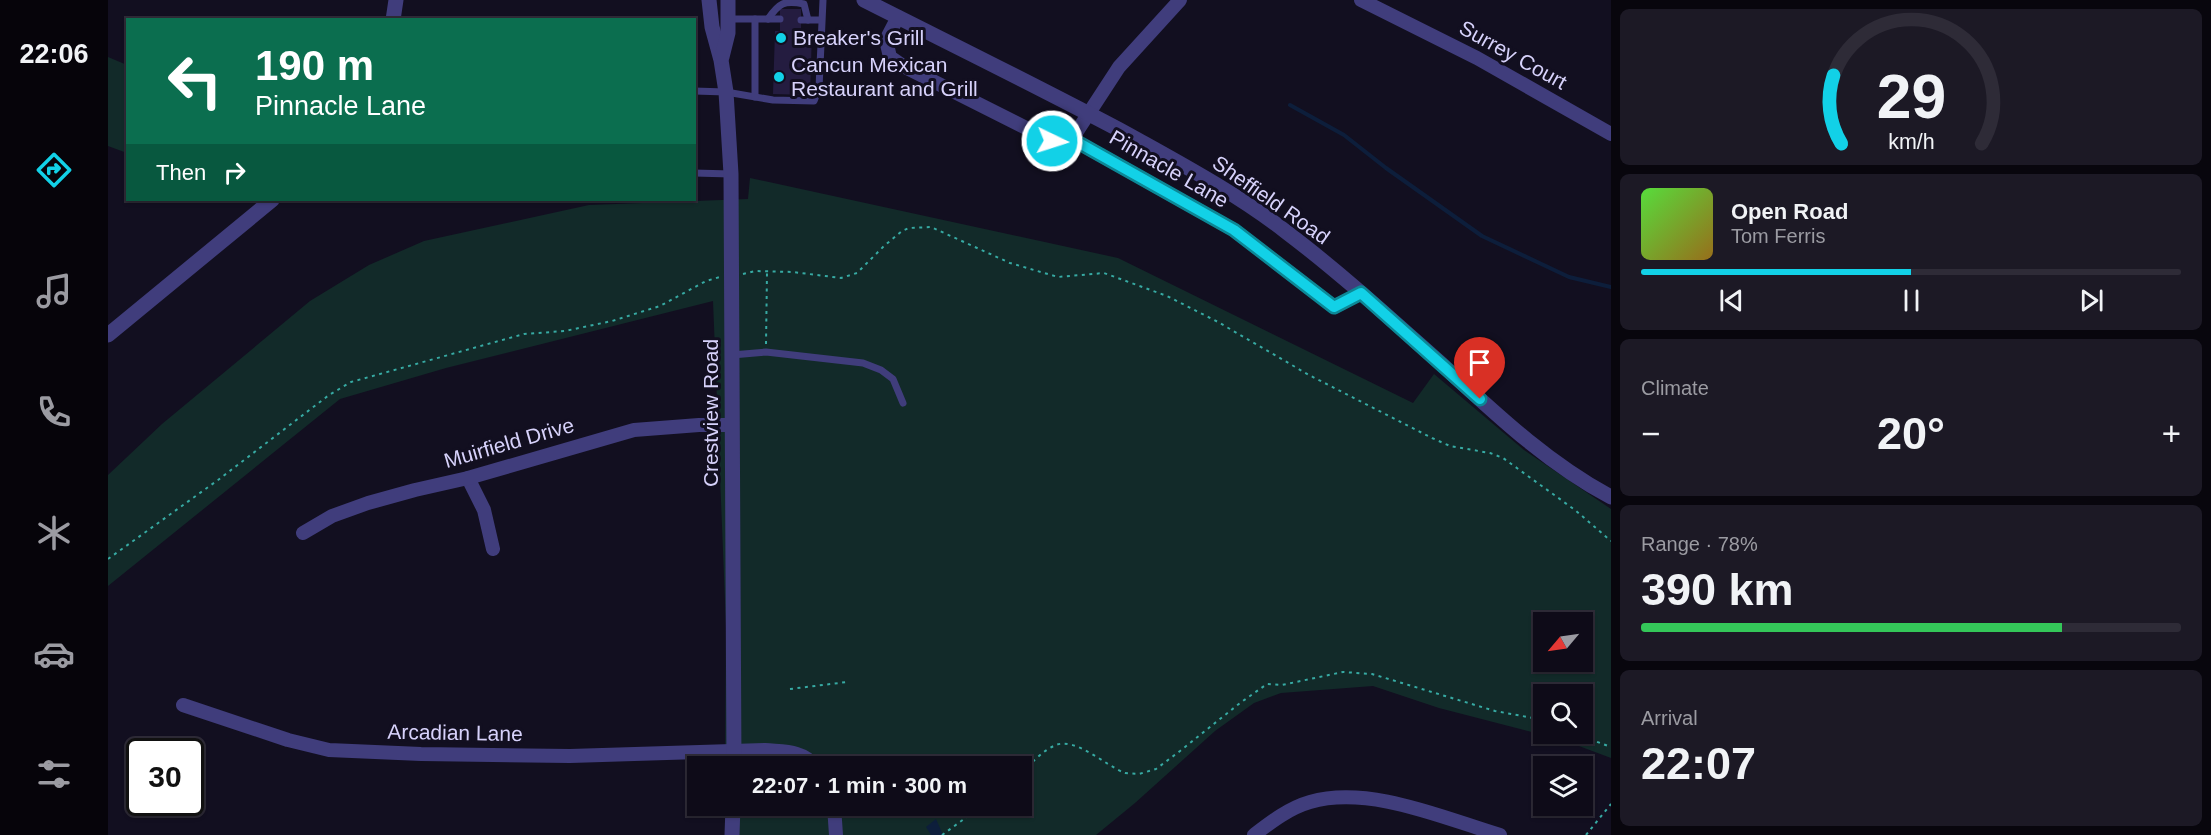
<!DOCTYPE html>
<meta charset="utf-8">
<style>
body{margin:0;font-family:Helvetica,sans-serif;background:#1c1925;color:#f1f3f6;height:100vh;display:flex;flex-direction:column;font-size:22px;white-space:nowrap}
*{box-sizing:border-box;margin:0}
p{font-size:20px;color:#9b9ba2}
.icon{flex:none;width:33px;height:33px;fill:none;stroke:currentColor;stroke-width:2;stroke-linecap:round;stroke-linejoin:round}
.map{position:relative;flex:1;overflow:hidden}
.sheet{display:flex;flex-direction:column;gap:9px;padding:9px;background:#08060d;width:600px}
.sheet>*{flex:none}
.hud{position:absolute;left:18px;top:18px;width:570px;height:183px;border-radius:0px;box-shadow:0 2px 4px #0004,0 0 0 2px #2e2b37;background:#0b6e4f;color:#fff;overflow:hidden}
.needle{width:39px;rotate:241deg}
.tools{position:absolute;left:1425px;top:612px;display:grid;gap:12px}
.tools a{display:grid;place-items:center;width:60px;height:60px;border-radius:0px;background:#0e0b18;box-shadow:0 2px 4px #0004,0 0 0 2px #2e2b37;font-size:30px}
.speed{position:absolute;left:18px;top:738px;display:flex;gap:12px;font-size:30px;font-weight:700;text-align:center}
.speed>*{display:grid;place-content:center;width:78px;height:78px;border-radius:50%;background:#0e0b18;box-shadow:0 2px 4px #0004,0 0 0 2px #2e2b37;line-height:1}
.speed .limit{border:3px solid #111;border-radius:9px;background:#fff;color:#111}
.pin{position:absolute;display:grid;place-items:center;width:51px;height:51px;color:#fff;margin:-62px -26px;border-radius:50% 50% 50% 0;rotate:-45deg;box-shadow:0 0 6px #0007}
.pin .icon{rotate:45deg}
.me{position:absolute;width:66px;margin:-33px;rotate:94deg;stroke-linejoin:round;filter:drop-shadow(0 0 4px #0008)}
.turn{display:flex;align-items:center;gap:21px;height:126px;padding:0 30px;font-size:27px}
.turn .icon{width:78px;height:78px;stroke-width:2.5}
.turn b{display:block;font-size:42px;line-height:51px}
.then{display:flex;align-items:center;height:57px;padding:0 30px;background:#0003;gap:12px;font-size:22px}
.big{font-size:45px;font-weight:700;line-height:1.1}
.sheet .widget{flex:1;display:flex;flex-direction:column;justify-content:center;gap:9px;min-width:0;padding:0 21px;border-radius:9px;background:#1c1925}
.sheet .dial{align-items:center;gap:0}
.dial svg{height:156px;overflow:visible;fill:none;stroke:#2e2b37;stroke-width:7;stroke-linecap:round;text-anchor:middle}
.dial text{fill:#f1f3f6;stroke:none}
.song{display:flex;align-items:center;gap:18px}
.cover{width:72px;height:72px;border-radius:9px;background:linear-gradient(135deg,hsl(110 70% 55%),hsl(40 70% 35%))}
.played{height:6px;border-radius:3px;background:linear-gradient(90deg,#12d1e7 50%,#2e2b37 50%)}
.keys{display:flex;justify-content:space-around;direction:ltr}
.heat{display:flex;justify-content:space-between;align-items:center;font-size:33px;direction:ltr}
.charge{height:9px;border-radius:4px;background:linear-gradient(90deg,#34c759 78%,#2e2b37 0)}
.trip{position:absolute;left:579px;top:756px;width:345px;height:60px;border-radius:0px;background:#0e0b18;box-shadow:0 2px 4px #0004,0 0 0 2px #2e2b37;font-weight:700;line-height:60px;text-align:center}
main{display:flex;flex:1;min-height:0}
.tab-bar{display:flex;flex-direction:column;width:108px;justify-content:space-around;align-items:center;background:#06040a;color:#9b9ba2}
.tab-bar .icon{width:42px;height:42px}
.tab-bar .on{color:#12d1e7}
.tab-bar b{font-size:27px;color:#f1f3f6}
.map>svg:first-child{display:block}
.green{fill:#122a29;fill-rule:evenodd}
.water{fill:#0d1e3b}
.lines{fill:none;stroke-linecap:round;stroke-linejoin:round}
.stream{stroke:#0d1e3b;stroke-width:4}
.building{fill:#241c40}
.path{stroke:#37aaa3;stroke-width:2;stroke-dasharray:3 4.5;stroke-linecap:butt}
.service{stroke:#403d7c;stroke-width:7}
.minor{stroke:#403d7c;stroke-width:14}
.tertiary{stroke:#403d7c;stroke-width:15}
.route-casing{stroke:#0c8896;stroke-width:15}
.route{stroke:#12d1e7;stroke-width:10}
.poi-dot{fill:#12d1e7;stroke:#120f20;stroke-width:2}
.labels{text-anchor:middle;stroke-width:6;stroke-linejoin:round;paint-order:stroke}
.poi-label{font-size:21px;fill:#d7d2fb;stroke:#120f20;text-anchor:start}
.street-label{font-size:21px;fill:#d7d2fb;stroke:#120f20}
</style>
<main>
<nav class="tab-bar">
<b>22:06</b>
<svg class="icon on" aria-label="directions" viewBox="0 0 24 24"><path d="M12 3l9 9-9 9-9-9zM9 14v-3h6M13 9l2 2-2 2"/></svg>
<svg class="icon" aria-label="music" viewBox="0 0 24 24"><path d="M9 18V5l10-2v13"/><circle cx="6" cy="18" r="3"/><circle cx="16" cy="16" r="3"/></svg>
<svg class="icon" aria-label="phone" viewBox="0 0 24 24"><path d="M5 4h4l2 5-3 2q2 4 5 5l2-3 5 2v4C11 20 4 13 5 4z"/></svg>
<svg class="icon" aria-label="climate" viewBox="0 0 24 24"><path d="M12 3v18M4 7l16 10M4 17L20 7"/></svg>
<svg class="icon" aria-label="car" viewBox="0 0 24 24"><path d="M5 17H2v-5l4-1 3-4h7l3 4 3 1v5h-3M9 17h6M6 11h13"/><circle cx="7" cy="17" r="2"/><circle cx="17" cy="17" r="2"/></svg>
<svg class="icon" aria-label="filters" viewBox="0 0 24 24"><path d="M4 7h16M4 17h16"/><circle cx="9" cy="7" r="2"/><circle cx="15" cy="17" r="2"/></svg>
</nav>
<div class="map">
<svg width="1503" height="835" viewBox="0 0 1503 835">
<rect width="100%" height="100%" fill="#120f20"/>
<!-- green -->
<g class="green">
<polygon points="0,57 19,65 19,153 0,146"/>
<path d="M 642,178 L 1010,258 L 1305,403 L 1326,374 L 1416,450 L 1503,509 L 1503,758 L 1455,740 L 1331,708 L 1265,686 L 1173,693 L 1146,703 L 1107,731 L 1027,803 L 988,835 L 617,835 L 617,806 L 914,806 L 914,766 L 617,766 L 618,626 L 605,301 L 338,368 L 232,399 L 0,586 L 0,475 L 54,424 L 202,301 L 261,265 L 316,241 L 481,205 L 640,199 ZM 1436,622 L 1474,622 L 1474,662 L 1436,662 ZM 1436,694 L 1474,694 L 1474,734 L 1436,734 Z"/>
</g>
<!-- water -->
<polygon class="water" points="828,819 835,835 823,835 818,827"/>
<g class="lines">
<!-- stream -->
<polyline class="stream" points="1182,105 1236,135 1278,168 1374,236 1461,277 1503,287"/>
</g>
<!-- building -->
<polygon class="building" points="672,9 693,9 693,32 704,32 702,95 665,94 667,31 672,31"/>
<g class="lines">
<!-- path -->
<g class="path">
<polyline points="635,274 647,271 685,272 733,278 749,273 776,246 794,231 801,228 823,227 902,263 950,277 996,273 1059,296 1110,322 1201,375 1324,438 1342,446 1382,453 1395,458 1467,510 1503,541"/>
<polyline points="658,344 659,272"/>
<polyline points="0,559 110,480 221,395 243,382 416,334 457,331 504,321 552,306 598,281 612,277"/>
<polyline points="682,689 739,682"/>
<polyline points="1468,734 1503,747"/>
<path d="M 914,772 C 924,763 935,750 948,745 C 968,737 998,766 1017,773 L 1031,774 L 1048,769 L 1072,751 L 1132,703 L 1159,684 L 1174,685 L 1235,672 L 1264,674 L 1387,711 L 1436,720"/>
<polyline points="834,835 874,806"/>
<polyline points="1478,835 1503,804"/>
</g>
<!-- service -->
<g class="service">
<polyline points="620,19 672,19"/>
<path d="M 660,19 C 671,3 676,0 696,4 L 700,20"/>
<polyline points="693,20 713,20"/>
<polyline points="586,91 618,92 665,100 706,101 711,88 715,0"/>
<polyline points="647,97 647,19"/>
<polyline points="586,173 623,174"/>
<polyline points="624,355 658,352 755,363 773,370 785,379 795,403"/>
</g>
<!-- minor -->
<g class="minor">
<polyline points="1253,0 1369,58 1503,134"/>
<polyline points="790,17 778,40 782,57 795,66 944,141 954,142 964,139 1011,67 1072,0"/>
<polyline points="964,139 1126,230 1226,307 1253,293"/>
<polyline points="360,478 376,510 385,549"/>
<polyline points="195,533 224,516 260,503 307,490 360,478 526,430 591,425 624,425"/>
<path d="M 75,705 L 180,740 L 221,750 L 313,754 L 462,756 L 657,750 C 676,752 694,750 707,766"/>
<polyline points="726,806 728,835"/>
<path d="M 1146,835 C 1163,822 1181,808 1202,802 C 1261,785 1335,818 1392,835"/>
</g>
<!-- tertiary -->
<g class="tertiary">
<polyline points="601,0 604,27 613,60 618,92 623,174 626,766"/>
<path d="M 756,0 C 845,45 935,89 1023,136 C 1075,165 1129,194 1177,231 C 1234,274 1286,322 1339,369 C 1390,416 1441,464 1503,497"/>
<polyline points="285,20 288,0"/>
<polyline points="614,57 620,33 620,0"/>
<polyline points="0,335 164,200"/>
<polyline points="624,835 625,806"/>
</g>
</g>
<g class="lines">
<defs>
<polyline id="route" points="944,141 954,142 964,139 1126,230 1226,307 1253,293 1372,399"/>
</defs>
<!-- route casing -->
<use href="#route" class="route-casing"/>
<!-- route -->
<use href="#route" class="route"/>
</g>
<!-- markers -->
<g class="poi-dot">
<circle cx="673" cy="38" r="6"/>
<circle cx="671" cy="77" r="6"/>
</g>
<g class="labels">
<!-- poi labels -->
<g class="poi-label">
<text x="685" y="45">Breaker's Grill</text>
<text x="683" y="72">Cancun Mexican<tspan x="683" dy="24">Restaurant and Grill</tspan></text>
</g>
<!-- street labels -->
<g class="street-label">
<text transform="translate(1405 55) rotate(29)" y="7">Surrey Court</text>
<text transform="translate(1061 169) rotate(30)" y="7">Pinnacle Lane</text>
<text transform="translate(1163 200) rotate(35)" y="7">Sheffield Road</text>
<text transform="translate(603 413) rotate(-90)" y="7">Crestview Road</text>
<text transform="translate(401 443) rotate(-16)" y="7">Muirfield Drive</text>
<text transform="translate(347 733) rotate(1)" y="7">Arcadian Lane</text>
</g>
</g>
</svg>
<div class="tools">
<a><svg class="needle" viewBox="-14 -14 28 28"><path d="M0-13l5 13h-10z" fill="#e53935"/><path d="M0 13l5-13h-10z" fill="#9b9ba2"/></svg></a>
<a><svg class="icon" aria-label="search" viewBox="0 0 24 24"><circle cx="10" cy="10" r="6"/><path d="M15 15l6 6"/></svg></a>
<a><svg class="icon" aria-label="layers" viewBox="0 0 24 24"><path d="M12 4l9 5-9 5-9-5zM3 14l9 5 9-5"/></svg></a>
</div>
<div class="speed"><div class="limit">30</div></div>
<div class="pin" style="left:1372px;top:399px;background:#d93025"><svg class="icon" aria-label="arrive" viewBox="0 0 24 24"><path d="M6 21V4h12l-3 4 3 4H6"/></svg></div>
<svg class="me" style="left:944px;top:141px" viewBox="-20 -20 40 40"><circle r="17" fill="#12d1e7" stroke="#fff" stroke-width="3"/><path d="M0-11L8 9 0 5-8 9z" fill="#fff"/></svg>
<div class="trip">22:07 · 1 min · 300 m</div>
<div class="hud">
<div class="turn"><svg class="icon" aria-label="left" viewBox="0 0 24 24"><path d="M17 20v-9H6M10 6l-5 5 5 5"/></svg><div><b>190 m</b>Pinnacle Lane</div></div>
<div class="then">Then<svg class="icon" aria-label="right" viewBox="0 0 24 24"><path d="M7 20v-9h11M14 6l5 5-5 5"/></svg></div>
</div>
</div>
<section class="sheet">
<div class="widget dial"><svg viewBox="0 0 100 80">
<path d="M14 69A42 42 0 1 1 86 69"/>
<path d="M14 69A42 42 0 0 1 10 34" stroke="#12d1e7"/>
<text x="50" y="56" font-size="32" font-weight="700">29</text>
<text x="50" y="72" font-size="11">km/h</text>
</svg></div>
<div class="widget">
<div class="song"><i class="cover"></i><div><b>Open Road</b><p>Tom Ferris</p></div></div>
<div class="played"></div>
<div class="keys"><svg class="icon" aria-label="previous" viewBox="0 0 24 24"><path d="M18 5L8 12l10 7zM5 5v14"/></svg><svg class="icon" aria-label="pause" viewBox="0 0 24 24"><path d="M8 5v14M16 5v14"/></svg><svg class="icon" aria-label="next" viewBox="0 0 24 24"><path d="M6 5l10 7-10 7zM19 5v14"/></svg></div>
</div>
<div class="widget"><p>Climate</p>
<div class="heat"><a>−</a><b class="big">20°</b><a>+</a></div>
</div>
<div class="widget"><p>Range · 78%</p><b class="big">390 km</b><div class="charge"></div></div>
<div class="widget"><p>Arrival</p><b class="big">22:07</b></div>
</section>
</main>
